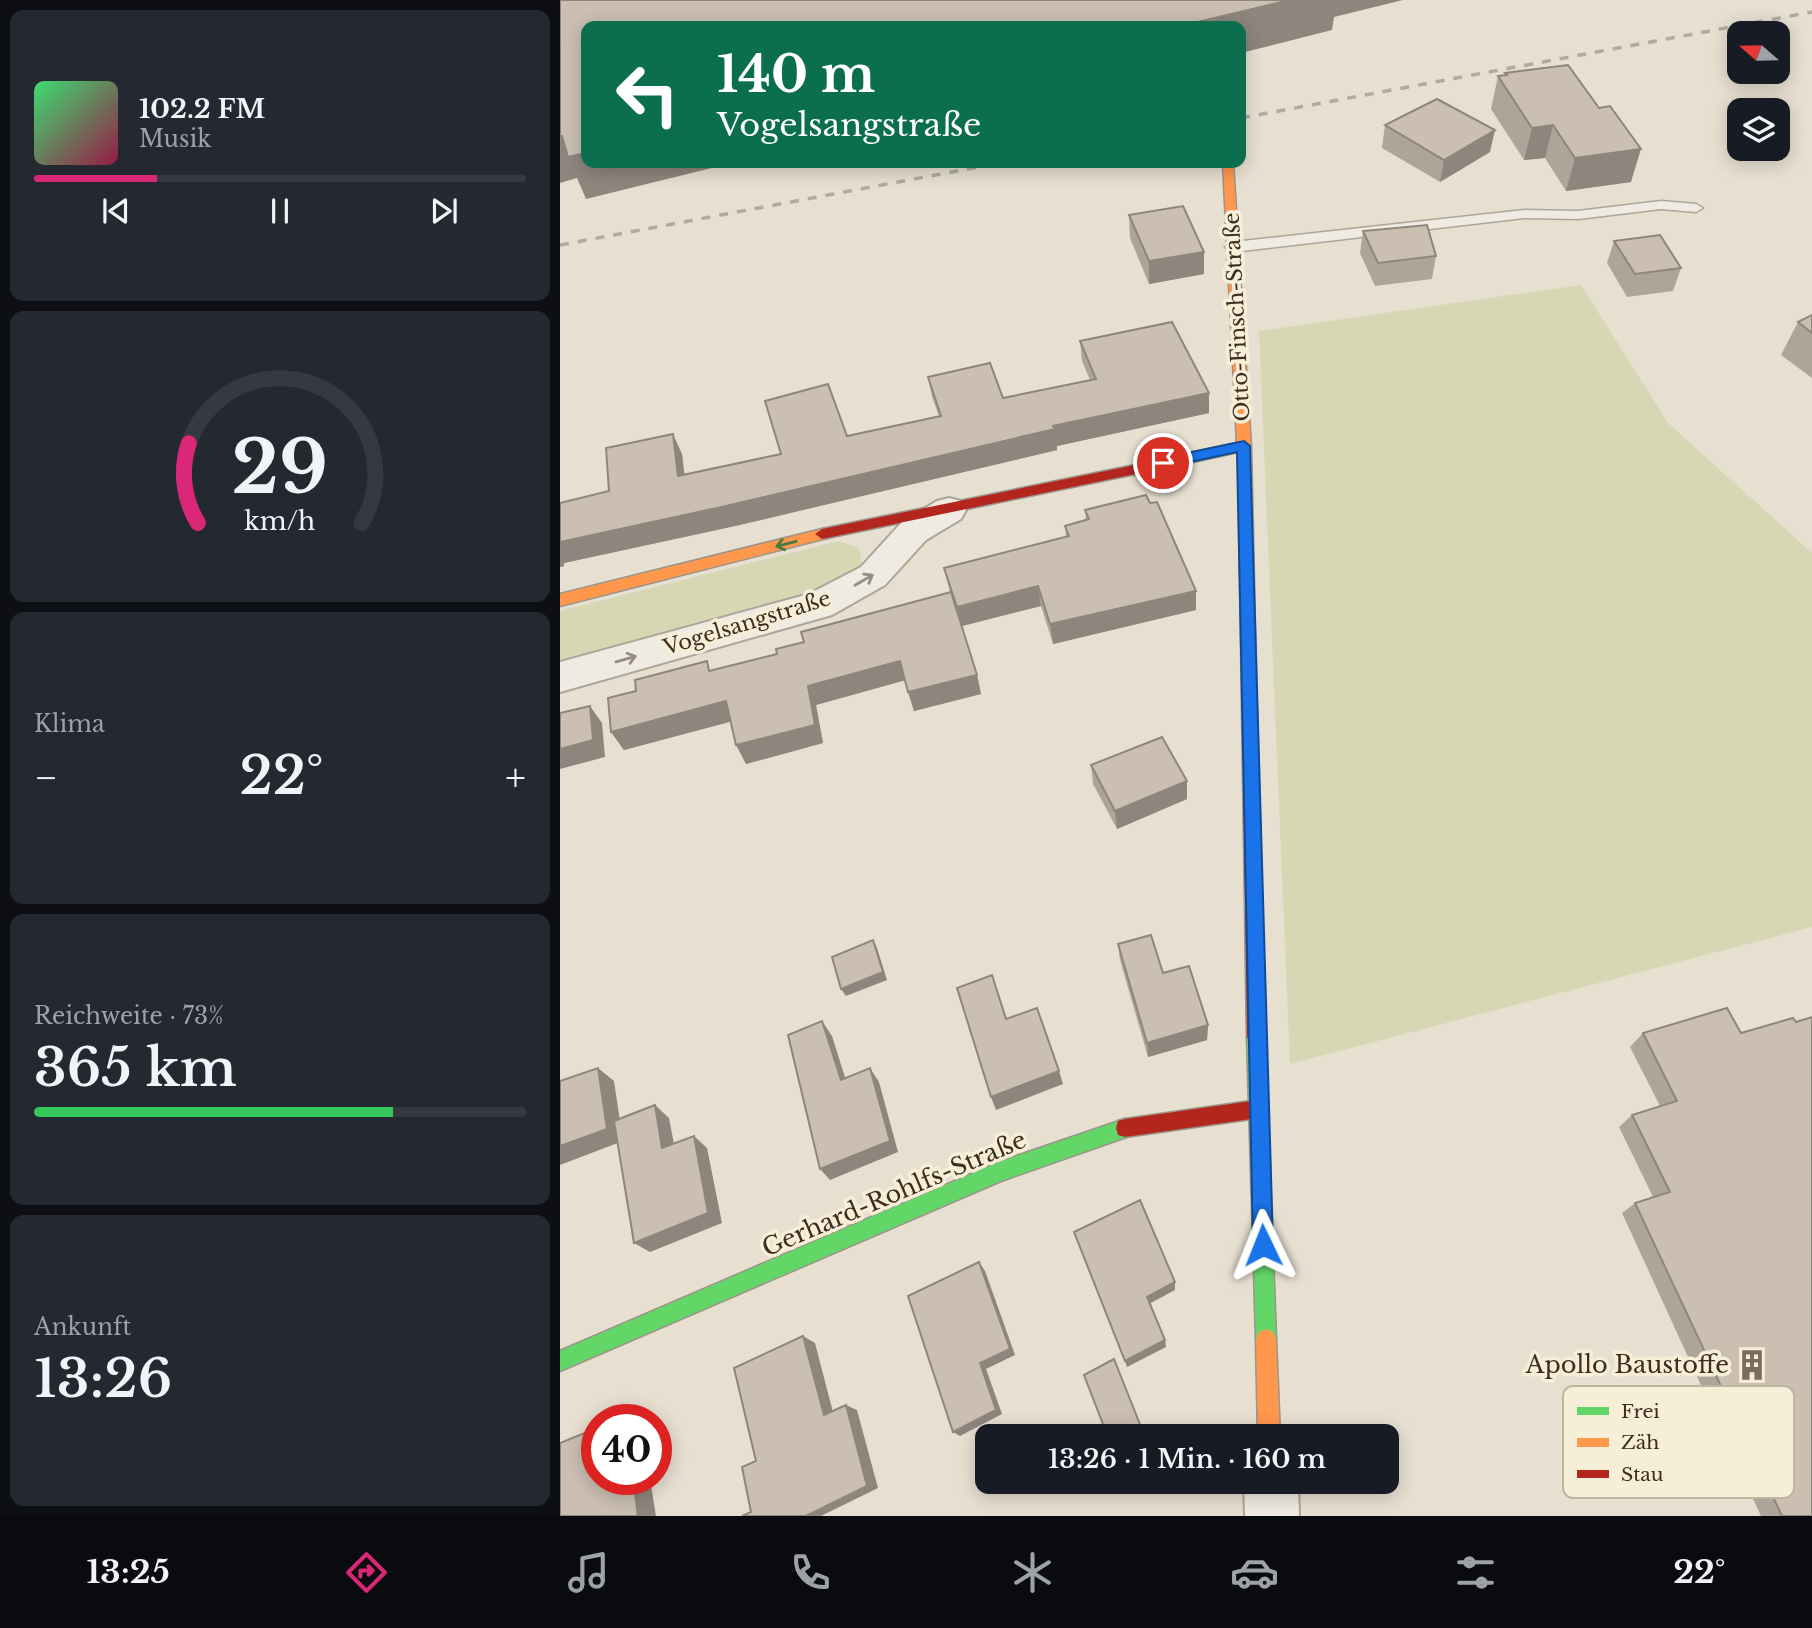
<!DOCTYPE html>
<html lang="de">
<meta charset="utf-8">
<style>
body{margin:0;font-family:"Libre Baskerville",serif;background:#242831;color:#f1f3f6;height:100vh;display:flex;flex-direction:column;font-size:26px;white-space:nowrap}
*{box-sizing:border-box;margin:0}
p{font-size:23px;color:#9ea1a6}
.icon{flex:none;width:38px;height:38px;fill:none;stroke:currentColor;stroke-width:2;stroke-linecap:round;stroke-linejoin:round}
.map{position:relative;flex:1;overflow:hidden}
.sheet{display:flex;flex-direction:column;gap:10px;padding:10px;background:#0d0f14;width:560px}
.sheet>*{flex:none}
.banner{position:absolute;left:21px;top:21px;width:665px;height:147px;border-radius:14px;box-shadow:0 4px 18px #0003;background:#0b6e4f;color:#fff;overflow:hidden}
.needle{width:46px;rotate:290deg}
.buttons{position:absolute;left:1167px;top:21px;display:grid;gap:14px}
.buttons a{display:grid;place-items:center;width:63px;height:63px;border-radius:14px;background:#171b24;box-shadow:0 4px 18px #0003;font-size:35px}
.speed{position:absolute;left:21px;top:1404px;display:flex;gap:14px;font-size:35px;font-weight:700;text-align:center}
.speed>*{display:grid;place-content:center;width:91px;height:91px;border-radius:50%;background:#171b24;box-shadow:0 4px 18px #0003;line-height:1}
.speed .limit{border:10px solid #d22;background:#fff;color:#111}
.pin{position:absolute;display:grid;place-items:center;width:60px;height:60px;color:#fff;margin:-30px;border:4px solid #fff;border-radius:50%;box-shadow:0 2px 7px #0007}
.me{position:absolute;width:77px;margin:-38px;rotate:358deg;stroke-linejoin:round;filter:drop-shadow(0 0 5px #0008)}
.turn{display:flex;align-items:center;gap:24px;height:147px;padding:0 21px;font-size:32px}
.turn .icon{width:91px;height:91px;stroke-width:2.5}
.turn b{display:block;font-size:49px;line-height:60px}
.big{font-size:52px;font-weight:600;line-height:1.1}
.sheet .tile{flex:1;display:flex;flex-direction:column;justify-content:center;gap:10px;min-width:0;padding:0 24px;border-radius:14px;background:#242831}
.sheet .dial{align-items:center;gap:0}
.dial svg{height:182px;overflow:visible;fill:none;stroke:#363941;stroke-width:7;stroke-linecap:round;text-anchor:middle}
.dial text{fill:#f1f3f6;stroke:none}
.song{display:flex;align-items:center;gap:21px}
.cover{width:84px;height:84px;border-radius:10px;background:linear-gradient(135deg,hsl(140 70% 55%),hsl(340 70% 35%))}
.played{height:7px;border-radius:4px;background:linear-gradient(90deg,#db2777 25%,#363941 25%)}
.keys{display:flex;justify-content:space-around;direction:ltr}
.heat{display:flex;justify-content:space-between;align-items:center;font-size:38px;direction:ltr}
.charge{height:10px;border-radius:5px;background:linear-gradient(90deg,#34c759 73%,#363941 0)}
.trip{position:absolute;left:415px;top:1424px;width:424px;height:70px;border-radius:14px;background:#171b24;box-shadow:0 4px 18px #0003;font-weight:600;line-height:70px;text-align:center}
.tab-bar{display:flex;height:112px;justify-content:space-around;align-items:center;background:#090b0e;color:#9ea1a6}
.tab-bar .icon{width:49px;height:49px}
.tab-bar .selected{color:#db2777}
.tab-bar b{font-size:32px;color:#f1f3f6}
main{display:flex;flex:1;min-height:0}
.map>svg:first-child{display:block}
.green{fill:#d6d7b3}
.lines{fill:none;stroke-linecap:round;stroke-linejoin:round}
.lane-casing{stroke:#ada599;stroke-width:3}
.street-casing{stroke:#ada599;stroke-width:4}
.fast-casing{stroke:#9c958a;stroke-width:3}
.slow-casing{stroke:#9c958a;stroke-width:3}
.jam-casing{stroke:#9c958a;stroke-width:3}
.lane{fill:#efebe3;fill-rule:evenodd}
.street{fill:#efebe3;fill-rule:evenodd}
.fast{fill:#63d668;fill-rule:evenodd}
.slow{fill:#ff974d;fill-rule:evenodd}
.jam{fill:#b3261e;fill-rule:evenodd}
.rail{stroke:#afaaa2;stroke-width:3.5;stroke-dasharray:9 9;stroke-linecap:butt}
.wall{fill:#afa499}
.shaded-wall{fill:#8e867d}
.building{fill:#cbbfb2;stroke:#8e867d;stroke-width:2}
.oneway{stroke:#4e7a40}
.oneway2{stroke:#968c82}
.route{fill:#1a73e8;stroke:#114b97;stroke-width:2}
.labels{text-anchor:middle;stroke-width:7;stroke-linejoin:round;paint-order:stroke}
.street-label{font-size:21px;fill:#3d2e20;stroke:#f7eed8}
.near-street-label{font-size:24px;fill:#3d2e20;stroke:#f7eed8}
.near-poi-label{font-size:24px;fill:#3d2e20;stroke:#f7eed8;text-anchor:end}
.key{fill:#f7eed8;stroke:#bfb4a1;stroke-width:2}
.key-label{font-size:19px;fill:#3d2e20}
</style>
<main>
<section class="sheet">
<div class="tile">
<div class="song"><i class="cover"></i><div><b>102.2 FM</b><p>Musik</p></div></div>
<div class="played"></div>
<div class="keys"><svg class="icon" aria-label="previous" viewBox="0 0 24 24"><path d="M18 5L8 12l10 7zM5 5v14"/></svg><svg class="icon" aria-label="pause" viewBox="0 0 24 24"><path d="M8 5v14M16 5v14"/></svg><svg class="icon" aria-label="next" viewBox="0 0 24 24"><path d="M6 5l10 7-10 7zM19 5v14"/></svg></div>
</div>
<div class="tile dial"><svg viewBox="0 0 100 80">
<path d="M14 69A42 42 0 1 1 86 69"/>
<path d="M14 69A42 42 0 0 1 10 34" stroke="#db2777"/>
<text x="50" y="56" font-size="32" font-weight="700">29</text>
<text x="50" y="72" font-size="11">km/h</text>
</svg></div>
<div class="tile"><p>Klima</p>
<div class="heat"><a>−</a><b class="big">22°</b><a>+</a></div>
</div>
<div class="tile"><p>Reichweite · 73%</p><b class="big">365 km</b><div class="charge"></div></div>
<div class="tile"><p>Ankunft</p><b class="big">13:26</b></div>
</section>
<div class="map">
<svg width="1252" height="1516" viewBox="0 0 1252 1516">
<rect width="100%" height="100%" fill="#e7e0d1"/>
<!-- green -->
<g class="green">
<polygon points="1021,285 1108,423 1252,553 1252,927 730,1064 699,331"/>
<polygon points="279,541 299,548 302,564 292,579 233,603 0,667 0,611"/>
</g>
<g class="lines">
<defs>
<polygon id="lane" points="1101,201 1136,204 1143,208 1136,212 1101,209 1018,219 964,218 673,252 665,247 673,242 964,210 1018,211"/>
<g id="street">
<polygon points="389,498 401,501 406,510 401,519 366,540 325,585 272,615 0,692 0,662 249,594 301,567 342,522 377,501"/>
<polygon points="684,1482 738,1482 739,1516 685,1516"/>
</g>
<g id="fast">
<polygon points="696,1028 702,1031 705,1037 716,1339 713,1346 706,1349 699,1346 696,1339 687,1037 690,1031"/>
<polygon points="565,1119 572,1121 574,1128 572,1135 441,1181 0,1371 0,1351 439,1162"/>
</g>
<g id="slow">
<polygon points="663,163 673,163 691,446 695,634 688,640 681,634 678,452 575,475 568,470 575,465 677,443"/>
<polygon points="262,529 267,530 269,534 267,538 0,606 0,594"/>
<polygon points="706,1329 713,1332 716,1339 720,1437 698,1437 696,1339 699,1332"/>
</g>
<g id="jam">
<polygon points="575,465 582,470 580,473 262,539 255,534 262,529"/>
<polygon points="688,628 695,634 705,1037 702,1043 696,1046 690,1043 687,1037 681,634"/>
<polygon points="698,1100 705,1102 707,1109 705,1116 698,1118 565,1137 558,1135 556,1128 558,1121 565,1119"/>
</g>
</defs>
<!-- lane casing -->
<use href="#lane" class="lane-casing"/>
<!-- street casing -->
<use href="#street" class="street-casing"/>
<!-- fast casing -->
<use href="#fast" class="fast-casing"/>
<!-- slow casing -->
<use href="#slow" class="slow-casing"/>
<!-- jam casing -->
<use href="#jam" class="jam-casing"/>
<!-- lane -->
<use href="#lane" class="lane"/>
<!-- street -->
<use href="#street" class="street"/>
<!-- fast -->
<use href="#fast" class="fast"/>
<!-- slow -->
<use href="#slow" class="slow"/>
<!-- jam -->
<use href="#jam" class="jam"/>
<!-- rail -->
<g class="rail">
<polyline points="681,118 1252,12"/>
<polyline points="0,245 440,163"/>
</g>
</g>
<!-- wall -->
<g class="wall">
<polygon points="945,73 1071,182 1006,191 985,158 964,160 931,109 938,76 945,75"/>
<polygon points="825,125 930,152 880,182 822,148"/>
<polygon points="569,215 644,252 644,274 589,284 570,238"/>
<polygon points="803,231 876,256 872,279 815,286 800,253"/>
<polygon points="1054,241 1121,268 1113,291 1067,297 1047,263"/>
<polygon points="1252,315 1252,378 1221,355 1238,322"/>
<polygon points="520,341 649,393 649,413 497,446 497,450 175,526 4,563 4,566 0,567 0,503 49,491 122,454 124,474 221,454 287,436 379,416 372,397 368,377 443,398 530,380 522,361"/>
<polygon points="525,510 636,610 493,644 481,606 402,626 417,675 421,694 354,711 345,680 256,705 263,743 186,764 170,722 64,750 51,732 76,691 217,654 244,642 390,592 384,568 506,537 505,526 526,520"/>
<polygon points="531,765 627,799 557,829 533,784"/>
<polygon points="558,944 648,1025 647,1040 588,1057 560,960"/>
<polygon points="1167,1008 1252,1516 1201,1516 1062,1213 1075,1203 1093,1197 1059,1127 1072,1115 1100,1106 1070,1047 1083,1033"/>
</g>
<!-- shaded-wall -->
<g class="shaded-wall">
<polygon points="731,0 843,0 774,17 772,30 681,53 681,26 621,26"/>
<polygon points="993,125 985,158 964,160 972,128"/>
<polygon points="935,130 930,152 880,182 884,160"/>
<polygon points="0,136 2,136 26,153 26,163 172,163 26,199 17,178 0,183"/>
<polygon points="1081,149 1071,182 1006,191 1015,158"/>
<polygon points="644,252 644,274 589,284 589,261"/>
<polygon points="649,393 649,413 497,446 497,450 175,526 4,563 4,566 0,567 0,542 493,426"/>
<polygon points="113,434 122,454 127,496 118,476"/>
<polygon points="478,586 481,606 402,626 397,607"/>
<polygon points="636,591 636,610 493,644 490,624"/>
<polygon points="340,661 346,680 256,705 263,743 186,764 176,745 248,686"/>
<polygon points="417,675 421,694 354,711 348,692"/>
<polygon points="166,701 176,720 64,750 51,732"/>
<polygon points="30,706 42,723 45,757 0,769 0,749"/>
<polygon points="627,781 627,799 557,829 555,811"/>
<polygon points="313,940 317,948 327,980 286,996 281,989"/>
<polygon points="262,1021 272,1036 290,1093 281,1080"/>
<polygon points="648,1025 647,1040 588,1057 587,1043"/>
<polygon points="38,1068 54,1081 63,1141 0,1165 0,1146"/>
<polygon points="310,1068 319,1082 338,1152 270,1180 260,1169"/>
<polygon points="499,1071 503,1084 436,1110 431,1097"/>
<polygon points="95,1105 109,1118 117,1160 102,1148"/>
<polygon points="134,1136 147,1148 162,1223 90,1252 74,1243"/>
<polygon points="419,1262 425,1271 455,1355 426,1369 442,1414 400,1436 393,1432 420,1363"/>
<polygon points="615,1282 615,1290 589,1304 587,1297"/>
<polygon points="243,1336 255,1343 275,1420 264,1415"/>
<polygon points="605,1340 606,1347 567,1367 565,1361"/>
<polygon points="286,1405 297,1410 318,1488 261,1516 246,1516"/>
<polygon points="73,1479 90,1479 96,1516 77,1516"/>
</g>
<!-- building -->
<g class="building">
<polygon points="0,0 730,0 621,26 26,26 26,153 8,157 2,136 0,136"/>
<polygon points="1008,65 1039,108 1050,106 1081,149 1015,158 993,125 972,128 938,76 947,75 945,73"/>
<polygon points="877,99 935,130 884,160 825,125"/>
<polygon points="623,206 644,252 589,261 569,215"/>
<polygon points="867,225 876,256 818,263 803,231"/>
<polygon points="1100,235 1121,268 1075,274 1054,241"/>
<polygon points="1252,315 1252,333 1238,322"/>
<polygon points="612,322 649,393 493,426 495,429 166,506 0,542 0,503 49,491 46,448 113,434 118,476 221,454 205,401 268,384 287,436 381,416 368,377 430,363 443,398 536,379 520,341"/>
<polygon points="586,495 590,503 597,502 636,591 490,624 478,586 397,607 384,568 509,536 505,526 529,519 525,510"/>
<polygon points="391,592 417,675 348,692 340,661 248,686 255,725 176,745 166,701 51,732 48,698 76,691 75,680 147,661 149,671 217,654 216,649 244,642 241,632"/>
<polygon points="30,706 33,740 0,749 0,713"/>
<polygon points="602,737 627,781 555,811 531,765"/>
<polygon points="591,935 603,973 629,966 648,1025 587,1043 558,944"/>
<polygon points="313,940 323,972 281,989 272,957"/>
<polygon points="432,975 446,1019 477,1008 499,1071 431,1097 397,988"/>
<polygon points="1167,1008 1181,1033 1233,1018 1236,1022 1252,1017 1252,1516 1222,1516 1075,1203 1110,1192 1072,1115 1117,1101 1083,1033"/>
<polygon points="262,1021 281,1080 310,1068 330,1141 260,1169 228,1035"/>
<polygon points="38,1068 47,1129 0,1146 0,1081"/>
<polygon points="95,1105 102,1148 134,1136 148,1213 74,1243 54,1121"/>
<polygon points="580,1200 615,1282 587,1297 605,1340 565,1361 514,1232"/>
<polygon points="419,1262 450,1349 420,1363 436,1410 393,1432 348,1296"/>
<polygon points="243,1336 264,1415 286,1405 307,1486 246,1516 182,1516 191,1512 182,1467 196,1461 174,1368"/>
<polygon points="554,1359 585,1437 548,1437 524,1375"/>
<polygon points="37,1428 37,1479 73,1479 78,1516 0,1516 0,1443"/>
</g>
<!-- one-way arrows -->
<defs><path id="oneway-shaft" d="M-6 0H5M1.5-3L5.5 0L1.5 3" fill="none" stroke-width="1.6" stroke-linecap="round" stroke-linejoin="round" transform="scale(1.75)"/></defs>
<use class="oneway" href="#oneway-shaft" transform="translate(226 544) rotate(166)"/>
<g class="oneway2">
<use href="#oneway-shaft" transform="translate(304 580) rotate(-30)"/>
<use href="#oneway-shaft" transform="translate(66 659) rotate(-16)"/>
</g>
<!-- route -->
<polygon class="route" points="684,441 690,446 713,1245 710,1252 703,1255 696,1252 693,1245 677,452 603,468 596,463 603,458"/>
<!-- icons -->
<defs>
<symbol id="building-bare" viewBox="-9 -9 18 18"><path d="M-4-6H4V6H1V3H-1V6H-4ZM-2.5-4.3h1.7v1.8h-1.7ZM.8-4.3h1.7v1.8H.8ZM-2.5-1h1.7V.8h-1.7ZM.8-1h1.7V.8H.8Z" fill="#786c5e" stroke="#f7eed8" stroke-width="2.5" paint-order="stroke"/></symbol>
</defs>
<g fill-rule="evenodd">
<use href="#building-bare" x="1170" y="1343" width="44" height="44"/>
</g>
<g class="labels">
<!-- street labels -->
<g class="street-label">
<text transform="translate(677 317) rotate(-93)" y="7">Otto-Finsch-Straße</text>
<text transform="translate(187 623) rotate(-17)" y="7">Vogelsangstraße</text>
</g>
<!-- near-street labels -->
<g class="near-street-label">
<text transform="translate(334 1194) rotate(-23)" y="8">Gerhard-Rohlfs-Straße</text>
</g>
<!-- near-poi labels -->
<g class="near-poi-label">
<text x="1169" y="1373">Apollo Baustoffe</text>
</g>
</g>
<!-- legend -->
<rect x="1003" y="1386" width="231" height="112" rx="10" class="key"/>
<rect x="1017" y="1407" width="32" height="8" fill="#63d668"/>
<rect x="1017" y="1438" width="32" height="9" fill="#ff974d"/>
<rect x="1017" y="1470" width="32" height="8" fill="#b3261e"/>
<g class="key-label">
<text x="1061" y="1418">Frei</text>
<text x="1061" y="1449">Zäh</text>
<text x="1061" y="1481">Stau</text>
</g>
</svg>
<div class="buttons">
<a><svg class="needle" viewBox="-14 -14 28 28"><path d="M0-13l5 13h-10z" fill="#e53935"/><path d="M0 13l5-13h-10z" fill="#9ea1a6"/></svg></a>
<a><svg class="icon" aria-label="layers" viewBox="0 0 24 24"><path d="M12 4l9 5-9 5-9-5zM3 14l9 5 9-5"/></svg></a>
</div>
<div class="speed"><div class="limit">40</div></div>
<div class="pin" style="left:603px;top:463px;background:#d93025"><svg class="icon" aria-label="arrive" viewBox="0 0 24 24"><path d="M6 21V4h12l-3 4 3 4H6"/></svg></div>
<svg class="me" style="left:703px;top:1245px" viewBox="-20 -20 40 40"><path d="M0-17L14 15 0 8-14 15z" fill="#1a73e8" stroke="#fff" stroke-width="4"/></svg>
<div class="trip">13:26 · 1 Min. · 160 m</div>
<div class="banner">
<div class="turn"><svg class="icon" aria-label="left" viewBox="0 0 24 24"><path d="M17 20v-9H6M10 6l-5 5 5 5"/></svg><div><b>140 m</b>Vogelsangstraße</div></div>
</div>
</div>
</main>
<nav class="tab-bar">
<b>13:25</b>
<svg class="icon selected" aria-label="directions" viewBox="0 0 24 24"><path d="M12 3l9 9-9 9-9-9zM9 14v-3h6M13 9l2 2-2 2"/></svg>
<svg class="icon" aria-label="music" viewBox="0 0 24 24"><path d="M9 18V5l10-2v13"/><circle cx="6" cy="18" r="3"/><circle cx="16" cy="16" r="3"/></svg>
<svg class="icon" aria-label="phone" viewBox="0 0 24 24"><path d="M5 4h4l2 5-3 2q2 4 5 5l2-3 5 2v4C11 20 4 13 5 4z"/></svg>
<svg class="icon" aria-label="climate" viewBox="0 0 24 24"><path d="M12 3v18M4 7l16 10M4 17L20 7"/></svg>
<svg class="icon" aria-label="car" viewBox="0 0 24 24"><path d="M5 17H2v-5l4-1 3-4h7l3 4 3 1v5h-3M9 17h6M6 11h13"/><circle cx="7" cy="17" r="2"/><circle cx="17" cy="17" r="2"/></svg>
<svg class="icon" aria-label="filters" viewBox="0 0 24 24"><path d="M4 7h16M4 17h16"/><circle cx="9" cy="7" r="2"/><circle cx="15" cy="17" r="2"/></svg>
<b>22°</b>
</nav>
